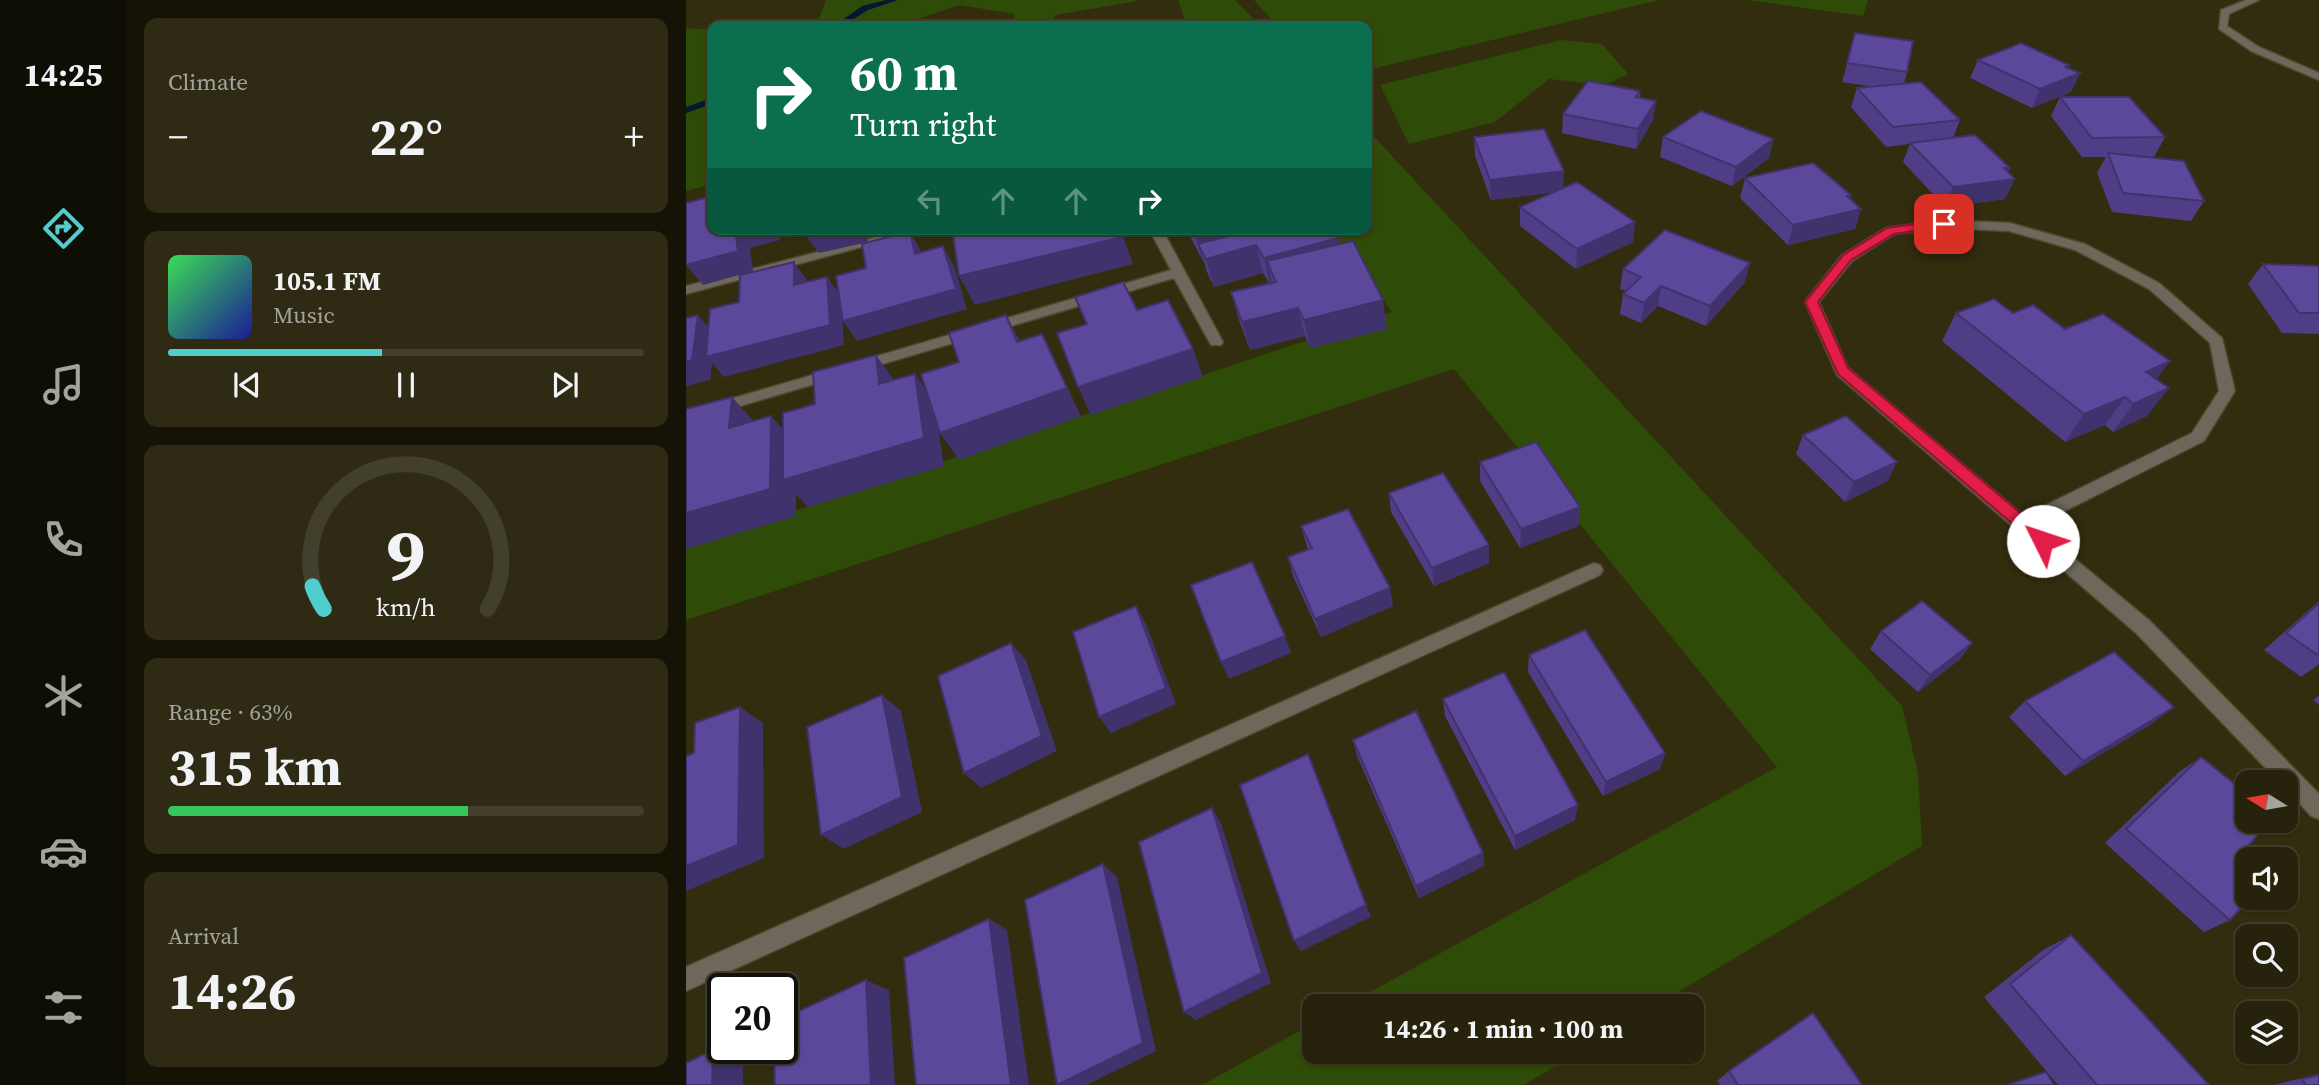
<!DOCTYPE html>
<meta charset="utf-8">
<style>
body{margin:0;font-family:"Source Serif 4",serif;background:#2e2a14;color:#f1f3f6;height:100vh;display:flex;flex-direction:column;font-size:26px;white-space:nowrap}
*{box-sizing:border-box;margin:0}
p{font-size:23px;color:#a4a49d}
.icon{flex:none;width:38px;height:38px;fill:none;stroke:currentColor;stroke-width:2;stroke-linecap:round;stroke-linejoin:round}
.map{position:relative;flex:1;overflow:hidden}
.sheet{display:flex;flex-direction:column;gap:18px;padding:18px;background:#151306;width:560px}
.sheet>*{flex:none}
.top-card{position:absolute;left:21px;top:21px;width:665px;height:214px;border-radius:14px;box-shadow:0 2px 5px #0004,0 0 0 2px #423f2c;background:#0b6e4f;color:#fff;overflow:hidden}
.needle{width:46px;rotate:281deg}
.controls{position:absolute;left:1549px;top:770px;display:grid;gap:14px}
.controls a{display:grid;place-items:center;width:63px;height:63px;border-radius:14px;background:#26220b;box-shadow:0 2px 5px #0004,0 0 0 2px #423f2c;font-size:35px}
.speed{position:absolute;left:21px;top:973px;display:flex;gap:14px;font-size:35px;font-weight:700;text-align:center}
.speed>*{display:grid;place-content:center;width:91px;height:91px;border-radius:50%;background:#26220b;box-shadow:0 2px 5px #0004,0 0 0 2px #423f2c;line-height:1}
.speed .limit{border:4px solid #111;border-radius:10px;background:#fff;color:#111}
.pin{position:absolute;display:grid;place-items:center;width:60px;height:60px;color:#fff;margin:-30px;border-radius:14px;box-shadow:0 4px 10px #0006}
.me{position:absolute;width:77px;margin:-38px;rotate:311deg;stroke-linejoin:round;filter:drop-shadow(0 0 5px #0008)}
.turn{display:flex;align-items:center;gap:24px;height:147px;padding:0 28px;font-size:32px}
.turn .icon{width:91px;height:91px;stroke-width:2.5}
.turn b{display:block;font-size:49px;line-height:60px}
.lanes{display:flex;align-items:center;height:66px;padding:0 28px;background:#0003;justify-content:center;gap:35px;direction:ltr}
.lanes .off{opacity:.35}
.big{font-size:52px;font-weight:700;line-height:1.1}
.sheet .tile{flex:1;display:flex;flex-direction:column;justify-content:center;gap:10px;min-width:0;padding:0 24px;border-radius:14px;background:#2e2a14}
.sheet .dial{align-items:center;gap:0}
.dial svg{height:182px;overflow:visible;fill:none;stroke:#423f2c;stroke-width:7;stroke-linecap:round;text-anchor:middle}
.dial text{fill:#f1f3f6;stroke:none}
.song{display:flex;align-items:center;gap:21px}
.cover{width:84px;height:84px;border-radius:10px;background:linear-gradient(135deg,hsl(130 70% 55%),hsl(240 70% 35%))}
.played{height:7px;border-radius:4px;background:linear-gradient(90deg,#52cdce 45%,#423f2c 45%)}
.keys{display:flex;justify-content:space-around;direction:ltr}
.heat{display:flex;justify-content:space-between;align-items:center;font-size:38px;direction:ltr}
.charge{height:10px;border-radius:5px;background:linear-gradient(90deg,#34c759 63%,#423f2c 0)}
.trip{position:absolute;left:616px;top:994px;width:402px;height:70px;border-radius:14px;background:#26220b;box-shadow:0 2px 5px #0004,0 0 0 2px #423f2c;font-weight:700;line-height:70px;text-align:center}
main{display:flex;flex:1;min-height:0}
.menu{display:flex;flex-direction:column;width:126px;justify-content:space-around;align-items:center;background:#0f0e04;color:#a4a49d}
.menu .icon{width:49px;height:49px}
.menu .on{color:#52cdce}
.menu b{font-size:32px;color:#f1f3f6}
.map>svg:first-child{display:block}
.green{fill:#2e4b07}
.lines{fill:none;stroke-linecap:round;stroke-linejoin:round}
.stream{fill:#02192e;fill-rule:evenodd}
.service-casing{stroke:#4e482c;stroke-width:3}
.minor-casing{stroke:#4e482c;stroke-width:3}
.service{fill:#6d685b;fill-rule:evenodd}
.minor{fill:#6d685b;fill-rule:evenodd}
.wall{fill:#4f3e85}
.shaded-wall{fill:#40326c}
.building{fill:#5c489b;stroke:#40326c;stroke-width:2}
.route{fill:#e11d48;stroke:#92132f;stroke-width:2}
</style>
<main>
<nav class="menu">
<b>14:25</b>
<svg class="icon on" aria-label="directions" viewBox="0 0 24 24"><path d="M12 3l9 9-9 9-9-9zM9 14v-3h6M13 9l2 2-2 2"/></svg>
<svg class="icon" aria-label="music" viewBox="0 0 24 24"><path d="M9 18V5l10-2v13"/><circle cx="6" cy="18" r="3"/><circle cx="16" cy="16" r="3"/></svg>
<svg class="icon" aria-label="phone" viewBox="0 0 24 24"><path d="M5 4h4l2 5-3 2q2 4 5 5l2-3 5 2v4C11 20 4 13 5 4z"/></svg>
<svg class="icon" aria-label="climate" viewBox="0 0 24 24"><path d="M12 3v18M4 7l16 10M4 17L20 7"/></svg>
<svg class="icon" aria-label="car" viewBox="0 0 24 24"><path d="M5 17H2v-5l4-1 3-4h7l3 4 3 1v5h-3M9 17h6M6 11h13"/><circle cx="7" cy="17" r="2"/><circle cx="17" cy="17" r="2"/></svg>
<svg class="icon" aria-label="filters" viewBox="0 0 24 24"><path d="M4 7h16M4 17h16"/><circle cx="9" cy="7" r="2"/><circle cx="15" cy="17" r="2"/></svg>
</nav>
<section class="sheet">
<div class="tile"><p>Climate</p>
<div class="heat"><a>−</a><b class="big">22°</b><a>+</a></div>
</div>
<div class="tile">
<div class="song"><i class="cover"></i><div><b>105.1 FM</b><p>Music</p></div></div>
<div class="played"></div>
<div class="keys"><svg class="icon" aria-label="previous" viewBox="0 0 24 24"><path d="M18 5L8 12l10 7zM5 5v14"/></svg><svg class="icon" aria-label="pause" viewBox="0 0 24 24"><path d="M8 5v14M16 5v14"/></svg><svg class="icon" aria-label="next" viewBox="0 0 24 24"><path d="M6 5l10 7-10 7zM19 5v14"/></svg></div>
</div>
<div class="tile dial"><svg viewBox="0 0 100 80">
<path d="M14 69A42 42 0 1 1 86 69"/>
<path d="M14 69A42 42 0 0 1 9 59" stroke="#52cdce"/>
<text x="50" y="56" font-size="32" font-weight="700">9</text>
<text x="50" y="72" font-size="11">km/h</text>
</svg></div>
<div class="tile"><p>Range · 63%</p><b class="big">315 km</b><div class="charge"></div></div>
<div class="tile"><p>Arrival</p><b class="big">14:26</b></div>
</section>
<div class="map">
<svg width="1633" height="1085" viewBox="0 0 1633 1085">
<rect width="100%" height="100%" fill="#332d0f"/>
<!-- green -->
<g class="green">
<polygon points="140,0 448,0 451,1 370,15 360,26 327,26 328,14 273,5 212,26 130,26"/>
<polygon points="492,0 549,0 574,26 504,26 501,25"/>
<polygon points="568,0 973,0 681,70 681,26 591,26"/>
<polygon points="1061,0 1182,0 1177,16"/>
<polygon points="0,28 26,30 26,184 0,191"/>
<polygon points="875,40 916,44 942,74 918,85 863,79 809,122 723,144 694,85"/>
<polygon points="681,129 1216,706 1232,773 1236,846 969,1006 659,1006 1091,767 768,369 0,620 0,547 706,312 644,229 681,229"/>
<polygon points="628,1023 628,1052 893,1052 838,1085 516,1085"/>
</g>
<g class="lines">
<!-- stream -->
<g class="stream">
<polygon points="200,0 212,0 182,10 157,26 148,26 176,6"/>
<polygon points="26,98 26,104 0,113 0,107"/>
</g>
<defs>
<g id="service">
<path d="M 1258,220 L 1324,223 L 1399,244 L 1473,283 L 1536,338 L 1549,391 L 1518,441 L 1349,526 L 1464,621 L 1633,794 L 1633,819 L 1625,816 L 1600,789 L 1600,782 L 1593,782 L 1450,633 L 1151,375 L 1119,302 L 1121,299 L 1156,255 L 1200,228 ZM 1258,228 L 1323,231 L 1389,250 L 1463,289 L 1524,343 L 1533,391 L 1506,433 L 1338,516 L 1162,368 L 1133,302 L 1166,261 L 1208,234 Z"/>
<polygon points="221,229 243,229 0,294 0,286"/>
<polygon points="463,229 476,229 537,342 535,345 525,345 488,278 0,422 0,412 485,270"/>
<polygon points="908,563 914,565 917,570 914,575 0,991 0,967"/>
</g>
<polygon id="minor" points="1560,0 1573,0 1543,14 1541,26 1573,47 1633,73 1633,80 1565,51 1533,29 1535,10"/>
</defs>
<!-- service casing -->
<use href="#service" class="service-casing"/>
<!-- minor casing -->
<use href="#minor" class="minor-casing"/>
<!-- service -->
<use href="#service" class="service"/>
<!-- minor -->
<use href="#minor" class="minor"/>
</g>
<!-- wall -->
<g class="wall">
<polygon points="1169,33 1221,72 1218,84 1274,120 1267,138 1322,173 1319,199 1259,207 1217,162 1224,144 1200,147 1165,107 1171,88 1188,87 1156,82"/>
<polygon points="1292,60 1383,65 1381,68 1394,73 1385,92 1346,108 1284,78"/>
<polygon points="954,91 954,98 967,120 950,149 876,133 877,114"/>
<polygon points="1374,97 1479,137 1468,157 1454,157 1518,201 1505,221 1426,212 1411,173 1420,157 1396,157 1365,116"/>
<polygon points="788,137 877,188 947,242 890,269 834,226 834,207 869,192 805,200 789,156"/>
<polygon points="977,137 1087,139 1083,158 1046,186 974,157"/>
<polygon points="1059,178 1164,198 1175,209 1169,229 1102,245 1054,198"/>
<polygon points="502,229 646,229 652,238 653,245 701,329 624,348 619,336 564,350 553,320 545,292 583,283 577,273 528,287 521,272 518,261 517,261 505,238"/>
<polygon points="1577,264 1633,266 1633,334 1596,333 1562,284"/>
<polygon points="937,269 1059,282 1020,326 972,306 955,323 934,314 937,294 940,291 934,289"/>
<polygon points="1270,313 1327,313 1379,329 1470,379 1461,416 1427,432 1419,425 1379,442 1256,341"/>
<polygon points="1117,435 1202,481 1159,502 1110,454"/>
<polygon points="794,462 894,507 892,526 834,548 794,481"/>
<polygon points="703,493 803,545 803,563 748,586 705,512"/>
<polygon points="615,526 707,606 635,637 607,576 602,557 622,550"/>
<polygon points="1633,601 1633,664 1615,677 1578,650"/>
<polygon points="1195,631 1286,643 1273,660 1232,692 1184,649"/>
<polygon points="843,655 979,753 974,769 917,796 842,672"/>
<polygon points="1633,696 1633,705 1627,700"/>
<polygon points="757,699 889,820 829,850 759,716"/>
<polygon points="1339,701 1467,723 1379,776 1323,717"/>
<polygon points="667,740 797,853 798,866 733,898 671,756"/>
<polygon points="1515,757 1560,848 1544,920 1518,932 1419,843 1493,772"/>
<polygon points="1385,935 1523,1085 1372,1085 1298,997 1357,950"/>
<polygon points="1043,1071 1176,1085 1034,1085 1031,1081"/>
<polygon points="1633,1074 1633,1085 1588,1085"/>
</g>
<!-- shaded-wall -->
<g class="shaded-wall">
<polygon points="1383,65 1375,81 1394,73 1385,92 1346,108 1354,89 1379,67"/>
<polygon points="970,101 967,120 950,149 952,129"/>
<polygon points="1087,139 1083,158 1046,186 1050,167"/>
<polygon points="1318,168 1324,168 1318,181 1329,179 1319,199 1259,207 1267,187"/>
<polygon points="878,171 877,191 805,200 804,180"/>
<polygon points="1165,195 1159,213 1175,209 1169,229 1102,245 1107,225 1161,196"/>
<polygon points="949,222 947,242 890,269 891,249"/>
<polygon points="49,229 92,229 94,240 64,248 67,271 17,285 0,265"/>
<polygon points="93,229 180,229 182,242 133,253 119,234 100,238"/>
<polygon points="434,229 447,264 289,305 273,276"/>
<polygon points="524,229 554,229 559,248 570,245 577,273 528,287 520,259 512,244 518,261 517,261 508,233"/>
<polygon points="224,231 235,251 241,274 229,254"/>
<polygon points="652,238 656,266 581,261 587,285 584,286 578,258"/>
<polygon points="257,246 268,266 281,309 171,341 157,321"/>
<polygon points="108,262 122,282 108,285"/>
<polygon points="1064,263 1059,282 1020,326 1024,306"/>
<polygon points="141,277 155,296 158,345 38,377 26,363 24,380 0,386 0,362 12,315 29,335"/>
<polygon points="975,286 972,306 955,323 958,303"/>
<polygon points="697,300 701,329 624,348 618,320"/>
<polygon points="612,308 619,336 564,350 556,322"/>
<polygon points="320,315 335,343 331,342"/>
<polygon points="356,334 395,416 273,460 254,433"/>
<polygon points="507,349 517,377 405,415 392,387"/>
<polygon points="190,355 210,383 193,384"/>
<polygon points="1484,361 1463,389 1440,400 1460,372"/>
<polygon points="229,374 248,402 258,466 122,507 110,494 110,516 0,549 0,513 85,416 110,444"/>
<polygon points="1483,388 1461,416 1427,432 1447,404"/>
<polygon points="46,397 71,425 43,428"/>
<polygon points="1439,397 1419,425 1379,442 1398,414"/>
<polygon points="1211,462 1202,481 1159,502 1168,482"/>
<polygon points="894,507 892,526 834,548 835,529"/>
<polygon points="803,545 803,563 748,586 746,568"/>
<polygon points="704,588 707,606 635,637 629,619"/>
<polygon points="450,606 460,624 490,704 425,733 413,717"/>
<polygon points="599,636 605,653 543,679 535,662"/>
<polygon points="325,643 340,660 371,751 295,788 278,773"/>
<polygon points="1286,643 1273,660 1232,692 1244,675"/>
<polygon points="196,695 215,711 236,812 158,849 135,835"/>
<polygon points="54,707 77,723 78,858 0,891 0,866"/>
<polygon points="1488,707 1467,723 1379,776 1397,761"/>
<polygon points="979,753 974,769 917,796 920,782"/>
<polygon points="622,754 685,917 615,951 608,941"/>
<polygon points="892,805 889,820 829,850 829,836"/>
<polygon points="526,808 535,823 585,983 510,1020 498,1012"/>
<polygon points="797,853 798,866 733,898 730,886"/>
<polygon points="417,864 431,877 470,1051 400,1085 371,1085"/>
<polygon points="303,919 321,930 343,1085 325,1085"/>
<polygon points="180,980 203,990 209,1085 185,1085"/>
<polygon points="27,1050 57,1058 57,1085 26,1085"/>
</g>
<!-- building -->
<g class="building">
<polygon points="1169,33 1227,41 1221,72 1161,63"/>
<polygon points="1335,43 1383,65 1379,67 1394,73 1354,89 1292,60"/>
<polygon points="902,81 954,91 950,97 970,101 952,129 877,114"/>
<polygon points="1235,82 1274,120 1207,127 1171,88"/>
<polygon points="1374,97 1443,97 1479,137 1406,138"/>
<polygon points="1015,111 1087,139 1050,167 977,137"/>
<polygon points="858,129 878,171 804,180 788,137"/>
<polygon points="1289,135 1324,168 1318,168 1329,179 1267,187 1224,143"/>
<polygon points="1422,153 1498,161 1518,201 1437,193"/>
<polygon points="1127,163 1165,195 1161,196 1175,209 1107,225 1059,178"/>
<polygon points="891,182 949,222 891,249 834,207"/>
<polygon points="26,196 26,229 49,229 52,251 0,265 0,203"/>
<polygon points="119,229 139,229 119,234"/>
<polygon points="290,229 434,229 437,237 273,276 267,235"/>
<polygon points="506,229 524,229 508,233"/>
<polygon points="556,229 646,229 652,238 578,258 570,245 520,259 512,244 558,232"/>
<polygon points="979,230 1064,263 1024,306 975,286 958,303 937,294 955,277 937,269"/>
<polygon points="224,231 229,254 257,246 270,289 157,321 150,276 180,268 176,244"/>
<polygon points="667,241 697,300 618,320 612,308 556,322 545,292 590,282 581,261"/>
<polygon points="108,262 108,285 141,277 144,325 20,357 24,309 53,302 54,275"/>
<polygon points="1577,264 1633,266 1633,313 1613,313"/>
<polygon points="437,282 451,310 482,300 507,349 392,387 371,333 401,324 389,297"/>
<polygon points="1308,299 1327,313 1347,305 1379,329 1417,314 1484,361 1460,372 1483,388 1447,404 1439,397 1398,414 1270,313"/>
<polygon points="12,315 6,360 0,362 0,318"/>
<polygon points="320,315 331,342 356,334 381,388 254,433 235,374 273,362 263,333"/>
<polygon points="190,355 193,384 229,374 238,438 97,480 97,413 129,404 127,372"/>
<polygon points="46,397 43,428 85,416 84,489 0,513 0,409"/>
<polygon points="1160,416 1211,462 1168,482 1117,435"/>
<polygon points="850,442 894,507 835,529 794,462"/>
<polygon points="757,473 803,545 746,568 703,493"/>
<polygon points="662,509 704,588 629,619 602,557 626,548 615,526"/>
<polygon points="566,562 599,636 535,662 505,585"/>
<polygon points="1236,601 1286,643 1244,675 1195,631"/>
<polygon points="1633,603 1633,656 1600,633"/>
<polygon points="450,606 480,688 413,717 387,632"/>
<polygon points="899,630 979,753 920,782 843,655"/>
<polygon points="325,643 356,736 278,773 252,676"/>
<polygon points="1428,652 1488,707 1397,761 1339,701"/>
<polygon points="818,672 892,805 829,836 757,699"/>
<polygon points="196,695 216,797 135,835 121,727"/>
<polygon points="54,707 52,845 0,866 0,756 8,753 9,723"/>
<polygon points="730,711 797,853 730,886 667,740"/>
<polygon points="622,754 680,905 608,941 554,785"/>
<polygon points="1515,757 1561,794 1561,821 1585,821 1560,848 1573,859 1561,859 1561,898 1564,898 1544,920 1440,829"/>
<polygon points="526,808 576,973 498,1012 453,842"/>
<polygon points="417,864 457,1043 371,1085 339,900"/>
<polygon points="303,919 325,1085 230,1085 218,958"/>
<polygon points="1385,935 1523,1085 1411,1085 1324,984"/>
<polygon points="180,980 185,1085 89,1085 88,1048 96,1048 96,1019"/>
<polygon points="1127,1013 1176,1085 1052,1085 1043,1071"/>
<polygon points="27,1050 26,1085 0,1085 0,1063"/>
<polygon points="1360,1072 1368,1085 1321,1085"/>
<polygon points="1633,1075 1633,1085 1620,1085 1616,1079"/>
</g>
<!-- route -->
<polygon class="route" points="1258,220 1264,224 1262,226 1208,234 1165,260 1132,302 1162,368 1363,537 1365,541 1363,545 1351,545 1152,374 1119,302 1157,255 1201,228"/>
</svg>
<div class="controls">
<a><svg class="needle" viewBox="-14 -14 28 28"><path d="M0-13l5 13h-10z" fill="#e53935"/><path d="M0 13l5-13h-10z" fill="#a4a49d"/></svg></a>
<a><svg class="icon" aria-label="sound" viewBox="0 0 24 24"><path d="M4 9h4l5-4v14l-5-4H4zM17 9q2 3 0 6"/></svg></a>
<a><svg class="icon" aria-label="search" viewBox="0 0 24 24"><circle cx="10" cy="10" r="6"/><path d="M15 15l6 6"/></svg></a>
<a><svg class="icon" aria-label="layers" viewBox="0 0 24 24"><path d="M12 4l9 5-9 5-9-5zM3 14l9 5 9-5"/></svg></a>
</div>
<div class="speed"><div class="limit">20</div></div>
<div class="pin" style="left:1258px;top:224px;background:#d93025"><svg class="icon" aria-label="arrive" viewBox="0 0 24 24"><path d="M6 21V4h12l-3 4 3 4H6"/></svg></div>
<svg class="me" style="left:1357px;top:541px" viewBox="-20 -20 40 40"><circle r="19" fill="#fff"/><path d="M0-13L10 11 0 6-10 11z" fill="#e11d48"/></svg>
<div class="trip">14:26 · 1 min · 100 m</div>
<div class="top-card">
<div class="turn"><svg class="icon" aria-label="right" viewBox="0 0 24 24"><path d="M7 20v-9h11M14 6l5 5-5 5"/></svg><div><b>60 m</b>Turn right</div></div>
<div class="lanes"><svg class="icon off" aria-label="left" viewBox="0 0 24 24"><path d="M17 20v-9H6M10 6l-5 5 5 5"/></svg><svg class="icon off" aria-label="ahead" viewBox="0 0 24 24"><path d="M12 20V5M6 11l6-6 6 6"/></svg><svg class="icon off" aria-label="ahead" viewBox="0 0 24 24"><path d="M12 20V5M6 11l6-6 6 6"/></svg><svg class="icon" aria-label="right" viewBox="0 0 24 24"><path d="M7 20v-9h11M14 6l5 5-5 5"/></svg></div>
</div>
</div>
</main>
